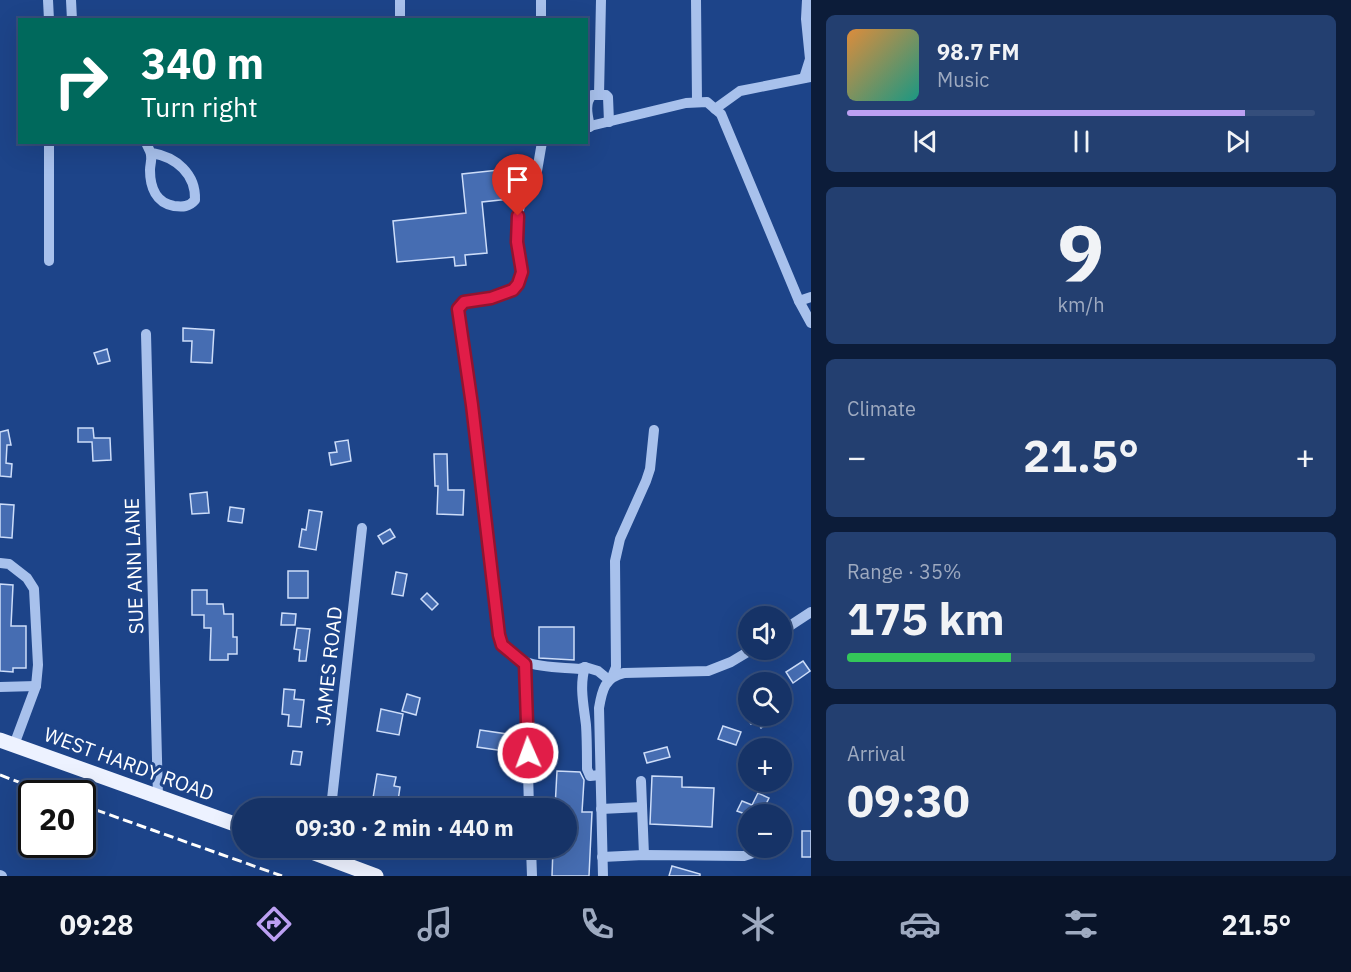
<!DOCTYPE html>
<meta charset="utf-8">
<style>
body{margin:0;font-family:"IBM Plex Sans",sans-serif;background:#233f70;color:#f1f3f6;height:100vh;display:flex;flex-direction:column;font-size:22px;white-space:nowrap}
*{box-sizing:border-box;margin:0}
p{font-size:20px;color:#9eaac0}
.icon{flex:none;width:33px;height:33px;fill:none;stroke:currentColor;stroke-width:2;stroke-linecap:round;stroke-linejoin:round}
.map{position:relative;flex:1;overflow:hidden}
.sheet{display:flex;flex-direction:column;gap:15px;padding:15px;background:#0c1c39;width:540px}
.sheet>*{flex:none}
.guide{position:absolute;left:18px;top:18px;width:570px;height:126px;border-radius:0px;box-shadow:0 6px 24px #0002,0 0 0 2px #354e7b;background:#00695c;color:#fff;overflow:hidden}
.buttons{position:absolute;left:738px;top:606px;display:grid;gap:12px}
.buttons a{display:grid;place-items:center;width:54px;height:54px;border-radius:50%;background:#163367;box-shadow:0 6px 24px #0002,0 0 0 2px #354e7b;font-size:30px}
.speed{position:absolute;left:18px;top:780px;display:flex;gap:12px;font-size:30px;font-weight:700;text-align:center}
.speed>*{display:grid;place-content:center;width:78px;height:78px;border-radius:50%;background:#163367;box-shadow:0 6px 24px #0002,0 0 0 2px #354e7b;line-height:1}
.speed .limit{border:3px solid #111;border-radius:9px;background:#fff;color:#111}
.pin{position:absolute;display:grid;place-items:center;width:51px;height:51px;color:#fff;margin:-62px -26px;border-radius:50% 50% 50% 0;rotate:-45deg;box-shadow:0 0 6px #0007}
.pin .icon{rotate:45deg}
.me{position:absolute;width:66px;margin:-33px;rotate:358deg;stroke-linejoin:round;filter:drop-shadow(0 0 4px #0008)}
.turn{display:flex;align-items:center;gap:21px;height:126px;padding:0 24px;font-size:27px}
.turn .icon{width:78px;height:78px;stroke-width:2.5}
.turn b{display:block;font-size:42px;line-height:51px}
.big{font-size:45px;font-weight:700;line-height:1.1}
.sheet .widget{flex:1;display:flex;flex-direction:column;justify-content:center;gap:9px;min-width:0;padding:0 21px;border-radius:9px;background:#233f70}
.sheet .dial{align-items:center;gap:0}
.dial b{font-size:78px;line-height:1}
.song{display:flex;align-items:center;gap:18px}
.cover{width:72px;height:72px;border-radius:9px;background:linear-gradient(135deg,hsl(30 70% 55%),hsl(170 70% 35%))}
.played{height:6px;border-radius:3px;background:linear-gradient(90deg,#bca0f2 85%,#354e7b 85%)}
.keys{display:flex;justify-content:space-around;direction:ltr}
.heat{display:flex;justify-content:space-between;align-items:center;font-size:33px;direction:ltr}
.charge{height:9px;border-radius:4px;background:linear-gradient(90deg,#34c759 35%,#354e7b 0)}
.trip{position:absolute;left:232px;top:798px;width:345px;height:60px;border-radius:30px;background:#163367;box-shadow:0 6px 24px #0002,0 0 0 2px #354e7b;font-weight:700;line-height:60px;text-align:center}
.menu{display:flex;height:96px;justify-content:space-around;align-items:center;background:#091429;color:#9eaac0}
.menu .icon{width:42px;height:42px}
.menu .current{color:#bca0f2}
.menu b{font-size:27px;color:#f1f3f6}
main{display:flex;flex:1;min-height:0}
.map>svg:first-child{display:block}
.building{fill:#466db2;stroke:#cdddf9;stroke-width:1.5}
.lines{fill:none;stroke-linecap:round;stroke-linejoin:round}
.minor{stroke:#a8c1ec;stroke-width:10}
.major{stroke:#edf2ff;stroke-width:15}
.rail{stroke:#fff;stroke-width:3;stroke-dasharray:10 4.5;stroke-linecap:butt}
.route-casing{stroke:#92132f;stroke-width:15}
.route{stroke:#e11d48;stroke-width:10}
.labels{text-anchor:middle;stroke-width:6;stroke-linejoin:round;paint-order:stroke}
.street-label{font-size:20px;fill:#fff;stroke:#1d4489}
</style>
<main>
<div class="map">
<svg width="811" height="876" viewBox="0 0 811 876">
<rect width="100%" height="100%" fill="#1d4489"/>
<!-- building -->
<g class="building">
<polygon points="508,169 511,199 482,202 487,253 465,255 466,265 455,266 454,257 397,262 393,221 466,213 462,174"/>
<polygon points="183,328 214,330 212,363 191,362 192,341 183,341"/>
<polygon points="107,349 110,361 98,364 94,353"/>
<polygon points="78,428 93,428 94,438 110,438 111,460 93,461 92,442 78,442"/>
<polygon points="8,430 11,445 7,445 6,463 12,464 11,477 0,476 0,432"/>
<polygon points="348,440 351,461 331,465 329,453 337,452 335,442"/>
<polygon points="434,454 447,454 448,490 464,490 463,515 437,514 438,486 435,486"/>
<polygon points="207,492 209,513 192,514 190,494"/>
<polygon points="0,504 14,505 12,538 0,537"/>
<polygon points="230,507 244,509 242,523 228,521"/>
<polygon points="309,510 322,512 316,550 299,547 302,529 306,530"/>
<polygon points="390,529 395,537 383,544 378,536"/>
<rect x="288" y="571" width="20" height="27"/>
<polygon points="396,572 407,574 403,596 392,594"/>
<polygon points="0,584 13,585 11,626 26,626 26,668 13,668 13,672 0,671"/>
<polygon points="192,590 207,590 207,604 223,604 224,614 233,614 233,637 237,637 237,654 228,654 228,660 210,660 211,628 204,628 204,615 192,615"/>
<polygon points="427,593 438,604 432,610 421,599"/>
<polygon points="282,613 296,614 295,625 281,625"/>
<polygon points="539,627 574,627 574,660 539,658"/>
<polygon points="297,628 310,629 306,661 299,661 300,650 294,649"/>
<polygon points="803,661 810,671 793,683 786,672"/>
<polygon points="284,689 295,690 294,699 304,700 301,727 288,726 289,715 282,714"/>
<polygon points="407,694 420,698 416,715 402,711"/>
<polygon points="381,709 403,714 399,735 377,731"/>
<polygon points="746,716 770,716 773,721 761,728 757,721 751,724"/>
<polygon points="723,726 741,732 736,745 718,739"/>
<polygon points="480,730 507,734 504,751 477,747"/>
<polygon points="667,747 670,757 647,763 644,753"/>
<polygon points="293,751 302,752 300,765 291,764"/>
<polygon points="557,771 580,772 584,780 582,812 592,812 589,876 552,876 553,848 567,848 567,808 555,808"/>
<polygon points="377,774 396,777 394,786 400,787 398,801 392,800 391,807 372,804"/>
<polygon points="652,776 682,777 682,787 714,788 712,827 650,824"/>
<polygon points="758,793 769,798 761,814 745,814 737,811 742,801 752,805"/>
<rect x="802" y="831" width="9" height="26"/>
<polygon points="672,866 700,874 700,876 669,876"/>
</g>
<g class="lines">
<!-- minor -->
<g class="minor">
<polyline points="48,0 49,20"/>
<polyline points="71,0 72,20"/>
<polyline points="696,0 697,101"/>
<polyline points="400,20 400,0"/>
<polyline points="541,20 541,0"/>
<polyline points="804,78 810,59 806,19 807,0"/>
<polyline points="599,95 601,0"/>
<polyline points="715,109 740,91 811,77"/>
<polyline points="586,127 686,103 707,102 721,114 799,301 811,323"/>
<path d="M 590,127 C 588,116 584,104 592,95 L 606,95 L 608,97 L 609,122"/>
<polyline points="49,142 49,261"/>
<path d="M 146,142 C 147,147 151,151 151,155 C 152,160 150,165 150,170 C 150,187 156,203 174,206 C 183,207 189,207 195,200 C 196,174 176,157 152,153"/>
<path d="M 542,142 L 537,171 L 520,205 L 518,216 L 517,242 L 522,272 L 517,284 L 513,290 L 491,298 L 464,302 L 458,309 L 469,384 L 499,635 C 511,670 549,666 580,669 L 585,667"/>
<polyline points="799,301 811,297"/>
<polyline points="146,334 158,797"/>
<polyline points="0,563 9,564 27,578 34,589 38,665 36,686 14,745"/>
<polyline points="782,631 811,612"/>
<polyline points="525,664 529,808"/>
<polyline points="612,677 616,667 615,561 620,539 646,481 650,469 654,430"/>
<polyline points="0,687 36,686"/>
<path d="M 600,775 L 590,776 L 587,769 C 587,754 587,739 586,725 C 584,707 579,686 585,667 L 598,671 L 609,680"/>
<polyline points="641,781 644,855"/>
<polyline points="331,808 362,528"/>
<polyline points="601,809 642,807"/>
<polyline points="782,839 784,836"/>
<polyline points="531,848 532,876"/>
<polyline points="602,857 644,855 744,856 769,848"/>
<polyline points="0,875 2,876"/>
<path d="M 603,876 L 599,708 C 602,690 605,677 624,673 L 708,671 L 731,662 L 751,650"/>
</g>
<!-- major -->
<g class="major">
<polyline points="0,740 243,827"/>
<polyline points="301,848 376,876"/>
</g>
<!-- rail -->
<g class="rail">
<polyline points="0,775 50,794"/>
<polyline points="82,805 282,876"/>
</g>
</g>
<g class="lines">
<defs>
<polyline id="route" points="518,216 517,242 522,272 518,284 513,290 491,298 464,302 458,309 472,405 499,635 502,645 525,664 528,753"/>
</defs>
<!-- route casing -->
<use href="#route" class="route-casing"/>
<!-- route -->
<use href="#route" class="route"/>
</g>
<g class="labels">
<!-- street labels -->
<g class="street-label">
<text transform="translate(134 566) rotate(-92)" y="7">SUE ANN LANE</text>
<text transform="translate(329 666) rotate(-84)" y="7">JAMES ROAD</text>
<text transform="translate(129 764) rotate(20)" y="7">WEST HARDY ROAD</text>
</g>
</g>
</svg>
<div class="buttons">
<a><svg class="icon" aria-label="sound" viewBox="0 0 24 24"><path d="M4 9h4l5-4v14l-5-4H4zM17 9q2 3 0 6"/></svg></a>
<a><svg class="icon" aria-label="search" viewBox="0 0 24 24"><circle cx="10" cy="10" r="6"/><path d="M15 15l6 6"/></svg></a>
<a>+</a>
<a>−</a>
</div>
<div class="speed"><div class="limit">20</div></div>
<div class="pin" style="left:518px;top:216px;background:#d93025"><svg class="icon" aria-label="arrive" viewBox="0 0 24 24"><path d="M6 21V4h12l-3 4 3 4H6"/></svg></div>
<svg class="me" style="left:528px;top:753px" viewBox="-20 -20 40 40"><circle r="17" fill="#e11d48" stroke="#fff" stroke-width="3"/><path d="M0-11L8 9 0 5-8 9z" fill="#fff"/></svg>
<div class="trip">09:30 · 2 min · 440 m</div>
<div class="guide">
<div class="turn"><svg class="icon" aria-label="right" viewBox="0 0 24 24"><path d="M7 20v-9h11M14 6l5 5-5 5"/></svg><div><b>340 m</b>Turn right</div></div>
</div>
</div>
<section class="sheet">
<div class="widget">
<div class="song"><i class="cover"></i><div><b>98.7 FM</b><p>Music</p></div></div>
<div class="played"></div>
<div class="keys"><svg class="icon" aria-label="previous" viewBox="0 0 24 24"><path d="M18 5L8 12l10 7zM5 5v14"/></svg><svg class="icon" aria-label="pause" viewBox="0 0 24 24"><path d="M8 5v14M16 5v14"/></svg><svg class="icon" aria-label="next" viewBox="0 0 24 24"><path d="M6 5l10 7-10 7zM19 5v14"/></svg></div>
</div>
<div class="widget dial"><b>9</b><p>km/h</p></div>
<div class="widget"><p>Climate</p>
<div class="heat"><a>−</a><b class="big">21.5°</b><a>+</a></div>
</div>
<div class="widget"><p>Range · 35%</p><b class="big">175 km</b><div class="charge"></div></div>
<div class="widget"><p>Arrival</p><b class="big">09:30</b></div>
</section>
</main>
<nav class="menu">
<b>09:28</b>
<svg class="icon current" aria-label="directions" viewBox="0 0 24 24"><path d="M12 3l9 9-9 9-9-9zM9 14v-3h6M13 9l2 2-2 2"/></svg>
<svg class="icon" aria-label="music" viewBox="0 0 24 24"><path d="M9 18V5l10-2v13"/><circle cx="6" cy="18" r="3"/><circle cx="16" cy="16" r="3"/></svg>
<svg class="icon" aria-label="phone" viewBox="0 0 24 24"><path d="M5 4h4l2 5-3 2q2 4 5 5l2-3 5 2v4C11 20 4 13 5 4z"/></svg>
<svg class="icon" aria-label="climate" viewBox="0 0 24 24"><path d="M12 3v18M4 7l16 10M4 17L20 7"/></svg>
<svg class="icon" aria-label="car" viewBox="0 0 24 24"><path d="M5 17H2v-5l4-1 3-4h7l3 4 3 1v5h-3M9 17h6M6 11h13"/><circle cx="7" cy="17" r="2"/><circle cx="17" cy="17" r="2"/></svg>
<svg class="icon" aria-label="filters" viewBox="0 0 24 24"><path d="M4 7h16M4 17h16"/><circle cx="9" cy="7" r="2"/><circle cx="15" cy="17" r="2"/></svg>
<b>21.5°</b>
</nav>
